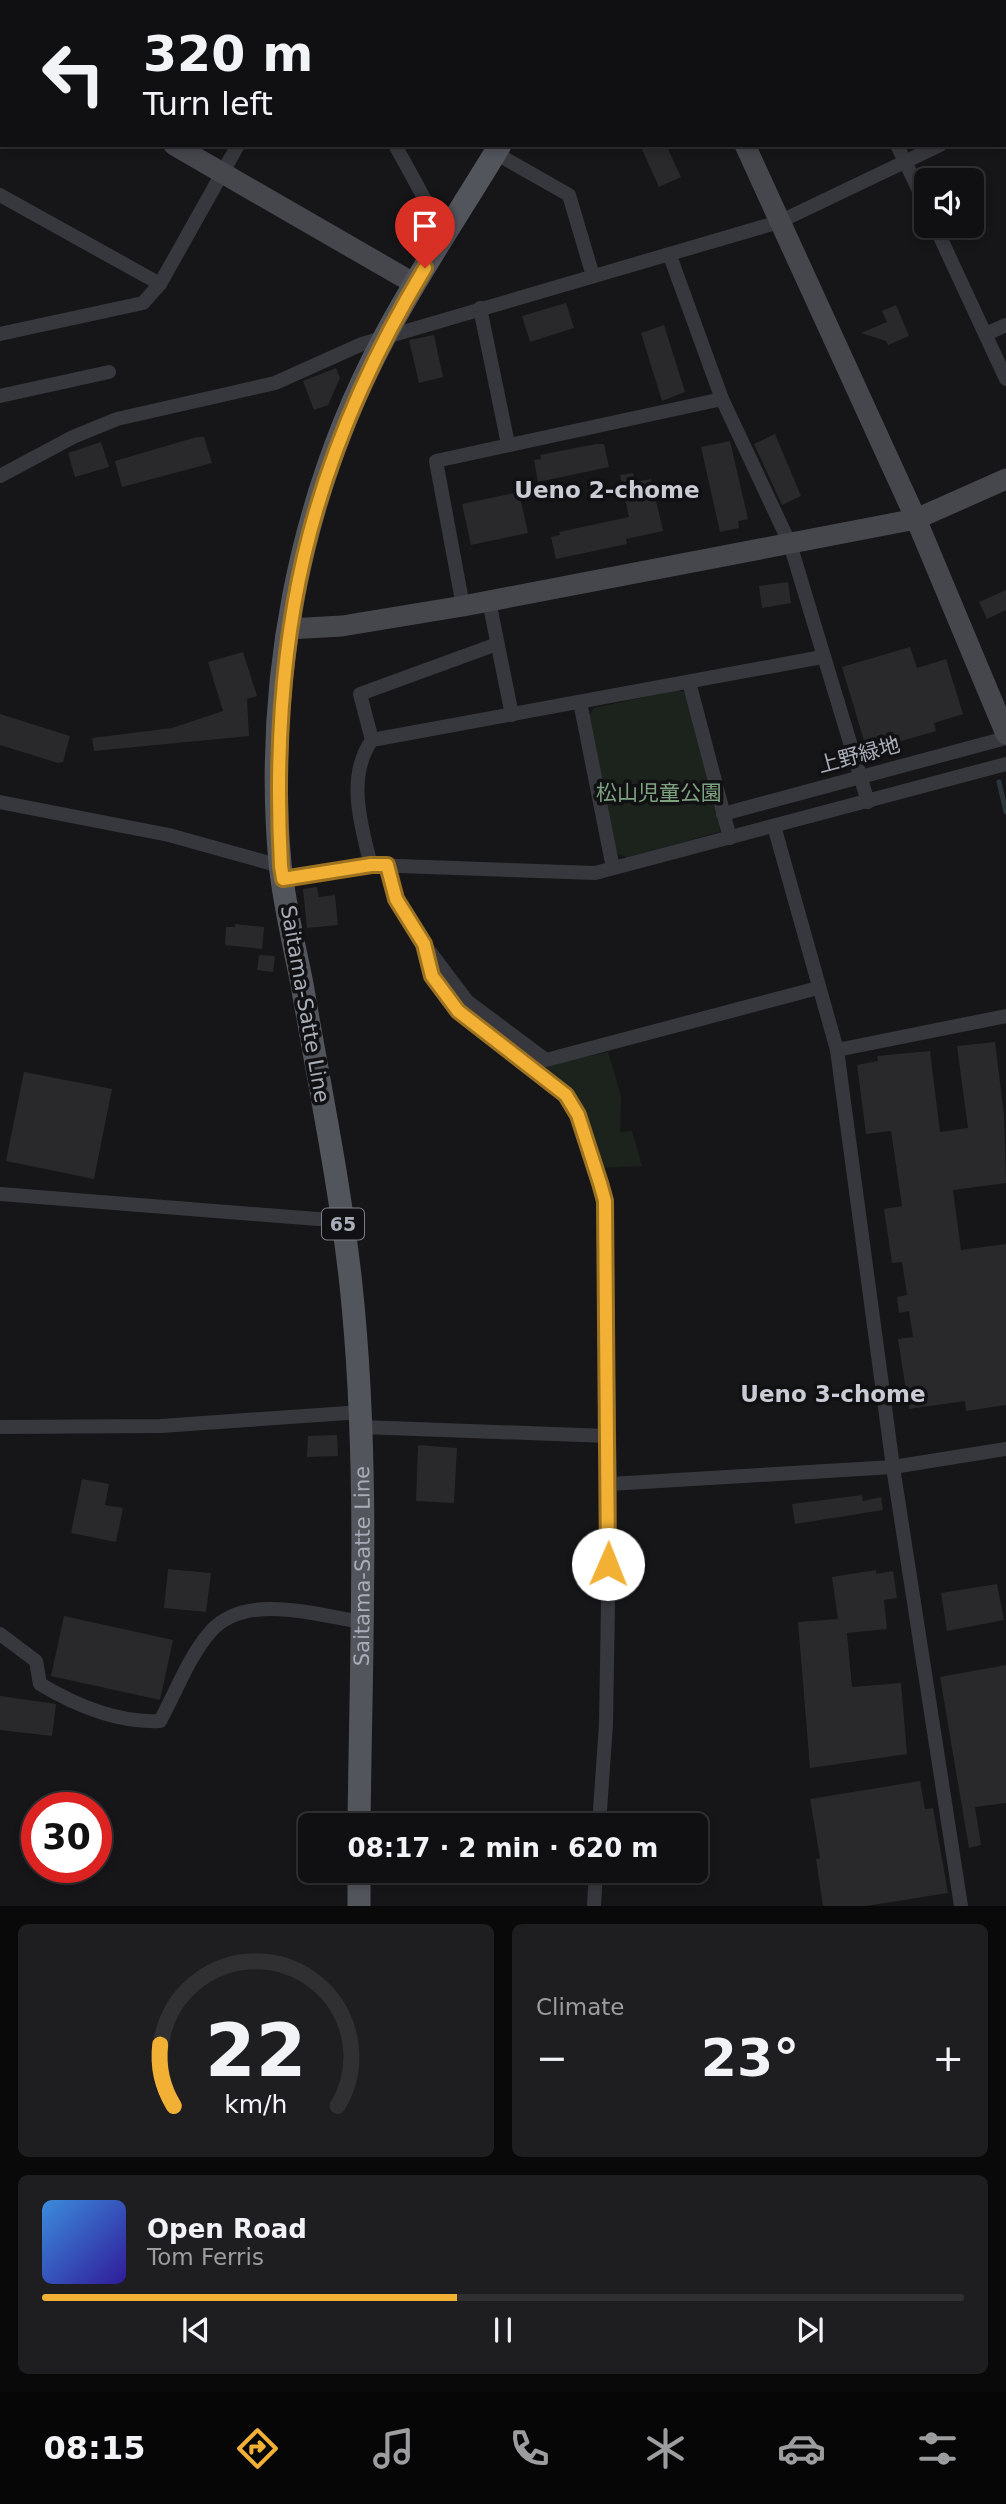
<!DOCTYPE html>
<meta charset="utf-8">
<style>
body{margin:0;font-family:"DejaVu Sans","Noto Sans JP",sans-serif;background:#1e1e20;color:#f1f3f6;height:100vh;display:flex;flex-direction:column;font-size:26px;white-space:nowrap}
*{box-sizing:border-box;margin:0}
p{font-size:23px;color:#9c9d9f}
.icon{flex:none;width:38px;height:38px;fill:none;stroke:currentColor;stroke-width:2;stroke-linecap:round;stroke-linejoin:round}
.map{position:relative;height:1906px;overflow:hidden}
.side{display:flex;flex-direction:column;gap:18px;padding:18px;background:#09090a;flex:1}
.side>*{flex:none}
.guide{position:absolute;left:0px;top:0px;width:1006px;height:147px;box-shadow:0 4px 10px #0003,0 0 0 2px #303032;background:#101012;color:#f1f3f6;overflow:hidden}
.buttons{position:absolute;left:914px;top:168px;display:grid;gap:14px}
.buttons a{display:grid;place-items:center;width:70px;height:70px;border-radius:10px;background:#101012;box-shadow:0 4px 10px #0003,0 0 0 2px #303032;font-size:35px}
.speed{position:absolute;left:21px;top:1792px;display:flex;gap:14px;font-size:35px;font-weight:700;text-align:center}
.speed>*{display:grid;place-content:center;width:91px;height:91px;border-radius:50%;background:#101012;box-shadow:0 4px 10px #0003,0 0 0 2px #303032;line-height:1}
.speed .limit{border:10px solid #d22;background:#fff;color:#111}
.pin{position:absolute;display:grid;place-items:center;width:60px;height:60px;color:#fff;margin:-72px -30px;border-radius:50% 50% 50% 0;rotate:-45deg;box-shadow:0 0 7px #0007}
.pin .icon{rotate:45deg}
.me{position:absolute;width:77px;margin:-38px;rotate:1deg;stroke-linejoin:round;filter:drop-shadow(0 0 5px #0008)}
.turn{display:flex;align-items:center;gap:24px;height:147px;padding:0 28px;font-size:32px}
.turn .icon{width:91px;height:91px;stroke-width:2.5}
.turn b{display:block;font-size:49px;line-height:60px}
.big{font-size:52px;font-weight:800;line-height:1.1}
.side .tile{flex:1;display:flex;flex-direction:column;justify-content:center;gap:10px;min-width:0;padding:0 24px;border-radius:10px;background:#1e1e20}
.side .dial{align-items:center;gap:0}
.dial svg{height:182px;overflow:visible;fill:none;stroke:#303032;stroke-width:7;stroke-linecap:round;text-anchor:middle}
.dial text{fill:#f1f3f6;stroke:none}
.song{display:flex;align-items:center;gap:21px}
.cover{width:84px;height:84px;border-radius:10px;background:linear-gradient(135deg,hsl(210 70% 55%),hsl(250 70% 35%))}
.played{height:7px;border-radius:4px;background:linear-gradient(90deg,#f2b134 45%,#303032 45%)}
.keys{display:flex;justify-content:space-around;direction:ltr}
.heat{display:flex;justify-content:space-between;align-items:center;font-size:38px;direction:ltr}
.side .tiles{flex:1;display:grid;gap:18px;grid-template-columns:1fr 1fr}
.tile:last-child{grid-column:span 2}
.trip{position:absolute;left:298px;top:1813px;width:410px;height:70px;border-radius:10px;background:#101012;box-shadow:0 4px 10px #0003,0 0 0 2px #303032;font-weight:800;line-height:70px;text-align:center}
.tab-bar{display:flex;height:112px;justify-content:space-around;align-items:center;background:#060607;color:#9c9d9f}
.tab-bar .icon{width:49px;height:49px}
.tab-bar .on{color:#f2b134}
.tab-bar b{font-size:32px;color:#f1f3f6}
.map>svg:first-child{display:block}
.green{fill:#1c231d}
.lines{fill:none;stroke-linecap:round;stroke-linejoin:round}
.stream{stroke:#2c353c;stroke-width:5}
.building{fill:#29292c}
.street{stroke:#37383d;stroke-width:14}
.secondary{stroke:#45474d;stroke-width:21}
.primary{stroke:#53555c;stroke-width:23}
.route-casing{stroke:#9d7322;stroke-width:18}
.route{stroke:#f2b134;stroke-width:12}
.labels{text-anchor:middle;stroke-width:7;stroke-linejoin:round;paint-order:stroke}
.shield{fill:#111113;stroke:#7b7e86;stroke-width:2}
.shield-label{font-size:19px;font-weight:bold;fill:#a8adb8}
.street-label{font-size:21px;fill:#a8adb8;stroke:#111113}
.park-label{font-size:21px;fill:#7fa381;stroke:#111113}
.neighbourhood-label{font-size:23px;font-weight:bold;fill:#c9ccd4;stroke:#111113}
</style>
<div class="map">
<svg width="1006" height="1906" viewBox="0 0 1006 1906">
<rect width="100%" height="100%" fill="#161618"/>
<!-- green -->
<g class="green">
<polygon points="830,0 984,0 831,2"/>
<polygon points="677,690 686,693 721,823 719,832 628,857 617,854 589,715 594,708"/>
<polygon points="608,1052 621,1096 620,1132 632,1131 642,1166 602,1168 588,1121 575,1092 543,1066"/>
</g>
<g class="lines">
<!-- stream -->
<polyline class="stream" points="999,782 1006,812"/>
</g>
<!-- building -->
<g class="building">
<polygon points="640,145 666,145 681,177 659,187"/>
<polygon points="566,303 574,328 530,342 522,316"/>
<polygon points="896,305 909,336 888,345 886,341 861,333 887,322 882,311"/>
<polygon points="664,325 685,392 662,401 641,333"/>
<polygon points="434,335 443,377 419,383 409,340"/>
<polygon points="336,368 340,378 328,405 314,410 303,381"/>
<polygon points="775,434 801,496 782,505 754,444"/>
<polygon points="197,437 204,437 212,463 122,487 115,461"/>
<polygon points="730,441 748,519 738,521 739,528 720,532 701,447"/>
<polygon points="101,442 109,467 75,477 68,453"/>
<polygon points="596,444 604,444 609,467 538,482 534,460 541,459 540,455"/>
<polygon points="633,473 635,482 651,479 663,531 626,539 627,544 556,559 551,537 560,535 559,532 629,517 620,475"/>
<polygon points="519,492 528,533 471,545 462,504"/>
<polygon points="788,582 791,603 762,608 759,586"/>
<polygon points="1006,590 1006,610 987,619 979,602"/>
<polygon points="910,647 917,668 946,659 963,714 934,723 936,731 867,751 842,667"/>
<polygon points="243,652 257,696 247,699 249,736 94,751 92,738 172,728 223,711 208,662"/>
<polygon points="0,714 70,736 63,762 58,763 0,745"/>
<polygon points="317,887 319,897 335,895 338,925 307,928 303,889"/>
<polygon points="235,924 264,927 262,949 225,945 226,927 235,927"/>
<polygon points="259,955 275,956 273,972 257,970"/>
<polygon points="995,1042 1004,1115 1006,1183 953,1190 961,1250 1006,1244 1006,1405 966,1411 965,1401 909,1409 898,1339 913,1337 909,1311 899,1313 897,1297 907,1295 902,1262 892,1263 884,1209 902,1206 891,1131 866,1134 857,1065 878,1061 877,1056 930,1051 940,1132 968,1128 957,1046"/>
<polygon points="24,1072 112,1089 94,1179 6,1161"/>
<polygon points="337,1435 338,1456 307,1457 308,1436"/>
<polygon points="418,1445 457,1448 454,1503 416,1501"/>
<polygon points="82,1479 109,1484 105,1505 123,1508 116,1542 71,1533"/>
<polygon points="862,1495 863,1501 881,1497 883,1510 795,1524 792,1504"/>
<polygon points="168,1569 211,1573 206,1612 164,1608"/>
<polygon points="876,1570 876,1574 893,1571 897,1598 884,1600 887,1629 847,1633 852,1687 901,1683 907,1754 810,1768 798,1622 838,1619 832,1577"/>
<polygon points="997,1584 1004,1620 947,1631 941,1593"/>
<polygon points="64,1616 173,1640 160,1700 51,1676"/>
<polygon points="1006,1665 1006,1803 975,1807 981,1845 969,1848 940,1677"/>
<polygon points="0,1696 56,1704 52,1736 0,1730"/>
<polygon points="920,1781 925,1809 933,1808 948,1893 866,1906 823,1906 816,1859 820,1858 810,1799"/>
</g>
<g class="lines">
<!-- street -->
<g class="street">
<polyline points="196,0 199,2"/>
<polyline points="339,0 340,2"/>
<polyline points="822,0 823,2"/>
<polyline points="226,2 227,0"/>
<polyline points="317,2 318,0"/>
<polyline points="1004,42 1006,43"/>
<polyline points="1004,111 1006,111"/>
<polyline points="395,145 445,236"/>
<polyline points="897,145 926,205"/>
<polyline points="495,153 569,195 593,276"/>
<polyline points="0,195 160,284"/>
<polyline points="935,226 1006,379"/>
<polyline points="670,256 722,399 790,544 868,802"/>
<polyline points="480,308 508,444"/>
<polyline points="0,334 143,303 160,284 238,145"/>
<polyline points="986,334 1006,325"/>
<polyline points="0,396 109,372"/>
<polyline points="0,476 73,437 117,419 275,383 362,344 779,222 940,145"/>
<polyline points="489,601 512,715"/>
<polyline points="463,606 436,461 722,399"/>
<polyline points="689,682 730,838"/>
<polyline points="580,702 613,868"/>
<polyline points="372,740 360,694 497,644"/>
<polyline points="0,802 169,835 280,866"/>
<polyline points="723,814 1006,738"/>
<polyline points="774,826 837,1050 893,1467 961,1906"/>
<path d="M 371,865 C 361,826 346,776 372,740 L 822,657"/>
<polyline points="387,865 396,899 424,944 467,1001 546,1060 818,988"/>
<polyline points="283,879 371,865 595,873 1006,764"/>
<polyline points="424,944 432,976 458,1011 566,1095 578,1115 605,1201 610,1484 606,1724 599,1825"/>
<polyline points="837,1050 1006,1016"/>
<polyline points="0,1194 343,1221"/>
<polyline points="0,1427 161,1426 362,1412"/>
<polyline points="362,1427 608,1436"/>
<polyline points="610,1484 893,1467 1006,1449"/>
<path d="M 0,1634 L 36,1661 L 40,1684 C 75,1705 118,1723 160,1721 C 176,1692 189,1656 211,1631 C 247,1592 316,1615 361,1622"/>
<polyline points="594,1906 596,1871"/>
</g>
<!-- secondary -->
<g class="secondary">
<polyline points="679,0 680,2"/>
<polyline points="0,50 2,51"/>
<polyline points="174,145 415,284"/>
<polyline points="745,145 916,519 1006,734"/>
<polyline points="288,629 342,626 463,606 916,519 1006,479"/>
</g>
<!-- primary -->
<g class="primary">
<polyline points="586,2 587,0"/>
<path id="s1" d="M 359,1825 C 361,1645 370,1464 351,1285 C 340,1184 319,1084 302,984 C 294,944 284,904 280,863 C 264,685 299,498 383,340 C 418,273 461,210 500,145"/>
<polyline points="359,1871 359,1906"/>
</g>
</g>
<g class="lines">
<defs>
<path id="route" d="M 425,268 C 307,463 269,640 281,866 L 283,879 L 371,865 L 387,865 L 396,899 L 424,944 L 432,976 L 458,1011 L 566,1095 L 578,1115 L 600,1183 L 605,1201 L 608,1564"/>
</defs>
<!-- route casing -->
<use href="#route" class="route-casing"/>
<!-- route -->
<use href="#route" class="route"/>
</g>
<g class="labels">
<!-- shield labels -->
<rect class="shield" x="322" y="1208.5" width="42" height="31" rx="5"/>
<g class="shield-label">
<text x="343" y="1231">65</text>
</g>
<!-- street labels -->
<g class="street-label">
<text transform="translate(859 755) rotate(-15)" y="7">上野緑地</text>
<text transform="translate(305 1004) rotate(80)" y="7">Saitama-Satte Line</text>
<text dy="7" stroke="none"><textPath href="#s1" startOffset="259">Saitama-Satte Line</textPath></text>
</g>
<!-- park labels -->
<g class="park-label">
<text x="659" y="800">松山児童公園</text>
</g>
<!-- neighbourhood labels -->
<g class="neighbourhood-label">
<text x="607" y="498">Ueno 2-chome</text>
<text x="833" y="1402">Ueno 3-chome</text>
</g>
</g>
</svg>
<div class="buttons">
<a><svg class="icon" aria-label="sound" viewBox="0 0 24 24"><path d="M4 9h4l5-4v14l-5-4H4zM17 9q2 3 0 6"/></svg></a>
</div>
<div class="speed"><div class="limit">30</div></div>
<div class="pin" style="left:425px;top:268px;background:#d93025"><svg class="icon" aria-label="arrive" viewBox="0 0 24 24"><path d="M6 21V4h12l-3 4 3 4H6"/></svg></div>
<svg class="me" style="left:608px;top:1564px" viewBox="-20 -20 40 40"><circle r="19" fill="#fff"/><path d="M0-13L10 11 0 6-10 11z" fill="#f2b134"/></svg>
<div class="trip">08:17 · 2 min · 620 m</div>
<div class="guide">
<div class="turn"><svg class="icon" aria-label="left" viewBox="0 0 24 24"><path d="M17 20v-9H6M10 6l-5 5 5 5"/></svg><div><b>320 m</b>Turn left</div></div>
</div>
</div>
<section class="side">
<div class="tiles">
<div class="tile dial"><svg viewBox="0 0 100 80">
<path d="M14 69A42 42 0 1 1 86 69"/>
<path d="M14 69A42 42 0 0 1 8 42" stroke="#f2b134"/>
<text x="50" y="56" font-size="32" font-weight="700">22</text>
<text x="50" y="72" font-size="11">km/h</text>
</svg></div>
<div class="tile"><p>Climate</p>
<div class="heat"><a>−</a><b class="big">23°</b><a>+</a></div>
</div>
<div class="tile">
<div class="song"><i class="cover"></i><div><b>Open Road</b><p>Tom Ferris</p></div></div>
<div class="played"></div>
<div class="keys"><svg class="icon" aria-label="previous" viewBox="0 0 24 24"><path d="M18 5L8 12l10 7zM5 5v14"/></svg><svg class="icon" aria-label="pause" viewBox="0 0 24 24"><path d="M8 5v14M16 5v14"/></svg><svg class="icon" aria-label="next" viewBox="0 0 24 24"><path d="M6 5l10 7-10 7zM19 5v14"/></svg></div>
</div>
</div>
</section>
<nav class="tab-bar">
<b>08:15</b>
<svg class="icon on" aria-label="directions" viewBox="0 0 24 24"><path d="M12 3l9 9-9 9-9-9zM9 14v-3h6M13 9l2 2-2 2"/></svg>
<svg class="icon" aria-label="music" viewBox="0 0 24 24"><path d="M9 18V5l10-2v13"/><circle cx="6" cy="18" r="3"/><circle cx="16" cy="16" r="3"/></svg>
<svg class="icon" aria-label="phone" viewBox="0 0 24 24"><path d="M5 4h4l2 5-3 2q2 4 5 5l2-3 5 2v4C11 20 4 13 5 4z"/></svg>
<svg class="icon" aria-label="climate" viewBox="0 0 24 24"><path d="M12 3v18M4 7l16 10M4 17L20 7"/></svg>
<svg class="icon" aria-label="car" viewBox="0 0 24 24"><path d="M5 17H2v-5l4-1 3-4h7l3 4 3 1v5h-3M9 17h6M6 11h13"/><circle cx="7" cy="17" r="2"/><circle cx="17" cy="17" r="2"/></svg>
<svg class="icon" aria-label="filters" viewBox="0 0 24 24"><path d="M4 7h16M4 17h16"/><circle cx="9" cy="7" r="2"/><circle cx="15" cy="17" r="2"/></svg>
</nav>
